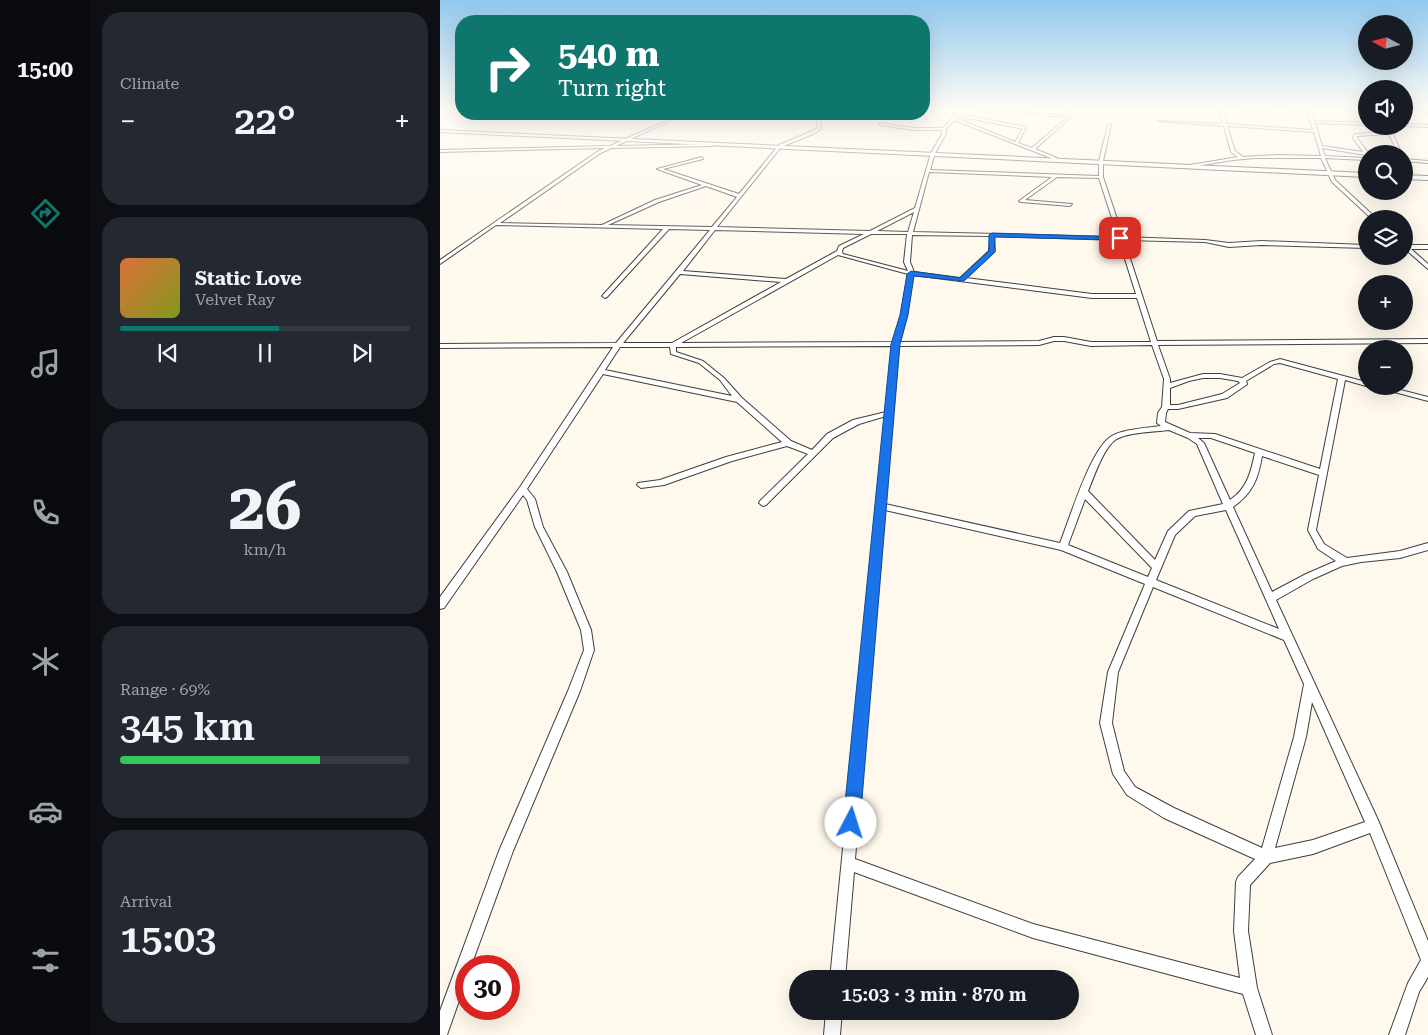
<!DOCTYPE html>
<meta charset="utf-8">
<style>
body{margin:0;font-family:"Roboto Serif",serif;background:#242831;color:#f1f3f6;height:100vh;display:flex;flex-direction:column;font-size:19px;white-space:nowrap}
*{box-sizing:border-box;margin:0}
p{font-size:16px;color:#9ea1a6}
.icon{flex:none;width:28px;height:28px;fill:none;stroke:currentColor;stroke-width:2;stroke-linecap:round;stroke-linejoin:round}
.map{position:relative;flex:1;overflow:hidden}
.details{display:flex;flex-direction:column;gap:12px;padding:12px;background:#0d0f14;width:350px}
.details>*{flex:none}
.top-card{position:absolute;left:15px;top:15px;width:475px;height:105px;border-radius:20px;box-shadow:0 5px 20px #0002;background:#0f766e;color:#fff;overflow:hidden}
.needle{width:32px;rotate:277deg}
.fabs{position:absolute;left:918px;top:15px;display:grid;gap:10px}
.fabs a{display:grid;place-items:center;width:55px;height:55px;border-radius:50%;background:#171b24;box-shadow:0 5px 20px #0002;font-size:25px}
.speed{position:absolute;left:15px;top:955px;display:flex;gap:10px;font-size:25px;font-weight:700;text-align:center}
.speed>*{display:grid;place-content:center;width:65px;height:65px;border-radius:50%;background:#171b24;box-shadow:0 5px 20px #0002;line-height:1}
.speed .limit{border:8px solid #d22;background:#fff;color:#111}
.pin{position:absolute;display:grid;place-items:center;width:42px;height:42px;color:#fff;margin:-21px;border-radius:10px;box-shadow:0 2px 8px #0006}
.me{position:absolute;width:55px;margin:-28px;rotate:5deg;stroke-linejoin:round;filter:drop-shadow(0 0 4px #0008)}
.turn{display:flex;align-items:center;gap:18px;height:105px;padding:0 20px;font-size:22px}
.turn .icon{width:65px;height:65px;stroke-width:2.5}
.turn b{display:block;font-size:35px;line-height:42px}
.big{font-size:38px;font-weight:600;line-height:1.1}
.details .widget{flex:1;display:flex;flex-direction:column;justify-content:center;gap:8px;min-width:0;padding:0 18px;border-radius:20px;background:#242831}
.details .dial{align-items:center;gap:0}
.dial b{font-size:65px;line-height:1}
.song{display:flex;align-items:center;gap:15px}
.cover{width:60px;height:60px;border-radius:8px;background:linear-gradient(135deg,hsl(20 70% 55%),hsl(70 70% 35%))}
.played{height:5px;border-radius:2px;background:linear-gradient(90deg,#0f766e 55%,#363941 55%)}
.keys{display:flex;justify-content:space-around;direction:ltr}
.heat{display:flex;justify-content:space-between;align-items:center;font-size:28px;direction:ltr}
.charge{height:8px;border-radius:4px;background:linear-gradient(90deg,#34c759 69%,#363941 0)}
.trip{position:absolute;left:349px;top:970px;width:290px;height:50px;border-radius:25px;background:#171b24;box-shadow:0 5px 20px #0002;font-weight:600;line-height:50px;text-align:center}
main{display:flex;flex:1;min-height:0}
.menu{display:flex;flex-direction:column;width:90px;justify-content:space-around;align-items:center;background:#090b0e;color:#9ea1a6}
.menu .icon{width:35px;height:35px}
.menu .on{color:#0f766e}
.menu b{font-size:22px;color:#f1f3f6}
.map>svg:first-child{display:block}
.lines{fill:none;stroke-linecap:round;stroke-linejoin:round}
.minor-casing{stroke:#3f3f3f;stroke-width:2}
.tertiary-casing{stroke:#3f3f3f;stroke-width:2}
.minor{fill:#fff;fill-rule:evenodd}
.tertiary{fill:#fff;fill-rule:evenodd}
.route{fill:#1a73e8;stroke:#114b97}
</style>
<main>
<nav class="menu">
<b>15:00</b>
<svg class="icon on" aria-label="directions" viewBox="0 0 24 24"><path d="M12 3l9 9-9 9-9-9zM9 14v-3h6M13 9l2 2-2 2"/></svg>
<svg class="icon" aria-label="music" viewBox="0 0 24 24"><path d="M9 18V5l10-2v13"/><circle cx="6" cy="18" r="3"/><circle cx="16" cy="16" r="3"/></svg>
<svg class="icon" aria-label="phone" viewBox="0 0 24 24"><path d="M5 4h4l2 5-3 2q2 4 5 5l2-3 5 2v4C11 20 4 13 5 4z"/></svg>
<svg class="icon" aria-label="climate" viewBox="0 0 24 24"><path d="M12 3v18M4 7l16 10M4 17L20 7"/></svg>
<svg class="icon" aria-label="car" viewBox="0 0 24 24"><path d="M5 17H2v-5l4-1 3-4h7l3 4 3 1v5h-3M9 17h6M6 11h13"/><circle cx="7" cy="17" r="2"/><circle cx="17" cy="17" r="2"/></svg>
<svg class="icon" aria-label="filters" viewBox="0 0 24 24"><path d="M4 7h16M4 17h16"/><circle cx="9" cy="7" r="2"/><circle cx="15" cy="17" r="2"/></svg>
</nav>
<section class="details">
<div class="widget"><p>Climate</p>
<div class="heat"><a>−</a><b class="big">22°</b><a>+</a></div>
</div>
<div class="widget">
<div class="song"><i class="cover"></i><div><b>Static Love</b><p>Velvet Ray</p></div></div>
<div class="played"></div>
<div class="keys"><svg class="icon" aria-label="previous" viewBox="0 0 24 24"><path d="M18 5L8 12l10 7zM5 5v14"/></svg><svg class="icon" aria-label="pause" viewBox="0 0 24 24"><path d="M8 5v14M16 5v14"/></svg><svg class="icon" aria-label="next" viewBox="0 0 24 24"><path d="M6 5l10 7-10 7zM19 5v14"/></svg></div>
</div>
<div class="widget dial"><b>26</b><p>km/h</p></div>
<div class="widget"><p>Range · 69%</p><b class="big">345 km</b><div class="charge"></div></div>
<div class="widget"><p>Arrival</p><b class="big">15:03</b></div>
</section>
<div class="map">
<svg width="988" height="1035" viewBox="0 0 988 1035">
<rect width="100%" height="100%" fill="#fff8ec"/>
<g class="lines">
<defs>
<g id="minor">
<path d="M 520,110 L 524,110 L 520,114 L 586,127 L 578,143 L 592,148 L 628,117 L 541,111 L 540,110 L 628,115 L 630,111 L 632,112 L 632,116 L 595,149 L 617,158 L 616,160 L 514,120 L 506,129 L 506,134 L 495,153 L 490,170 L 659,176 L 659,161 L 668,125 L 671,124 L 663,161 L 663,177 L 683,237 L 765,240 L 789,243 L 821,241 L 926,245 L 926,248 L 821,245 L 789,247 L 765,242 L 684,240 L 717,341 L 988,339 L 988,343 L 718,345 L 730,379 L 730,383 L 763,374 L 780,374 L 802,378 L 830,362 L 840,359 L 926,382 L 926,386 L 905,380 L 876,530 L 884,544 L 907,558 L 960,551 L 988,543 L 988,550 L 960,558 L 921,562 L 902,566 L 873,579 L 836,600 L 938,820 L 988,941 L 988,977 L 979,992 L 965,1035 L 949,1035 L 968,983 L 981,960 L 930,833 L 873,854 L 830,863 L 810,885 L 808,931 L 817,988 L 832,1035 L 816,1035 L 803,994 L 593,938 L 414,872 L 405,979 L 390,979 L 446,416 L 419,424 L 393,438 L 326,505 L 323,506 L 319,503 L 320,501 L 368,454 L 347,446 L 292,461 L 224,485 L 201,488 L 197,485 L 198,483 L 220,480 L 286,457 L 342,442 L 297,402 L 163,374 L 87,489 L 95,499 L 103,527 L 127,572 L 151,630 L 154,650 L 140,691 L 73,851 L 31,966 L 26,966 L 26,981 L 8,1032 L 7,1035 L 0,1035 L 0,1011 L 59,851 L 128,691 L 144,650 L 141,630 L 117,572 L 95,527 L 87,500 L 83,495 L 4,608 L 0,609 L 0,597 L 80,487 L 173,347 L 0,348 L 0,344 L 176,343 L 270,230 L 229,229 L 167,297 L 165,298 L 162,296 L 163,295 L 223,229 L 56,225 L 0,264 L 0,260 L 157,152 L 165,148 L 0,152 L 0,150 L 170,146 L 241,114 L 244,114 L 176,146 L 271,144 L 272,146 L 171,148 L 159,154 L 60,223 L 162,225 L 215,200 L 262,185 L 217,169 L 262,157 L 263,159 L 223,169 L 299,194 L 339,145 L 370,132 L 378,128 L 376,119 L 365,114 L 377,117 L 380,114 L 383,114 L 380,118 L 381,129 L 373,134 L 341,147 L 277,227 L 430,231 L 475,208 L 491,153 L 502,134 L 502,130 L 474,130 L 440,125 L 439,123 L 474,128 L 503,128 ZM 518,116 L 583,129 L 575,142 L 516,118 ZM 489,172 L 612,177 L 579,201 L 581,202 L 630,206 L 632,204 L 585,200 L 617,177 L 659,178 L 678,237 L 473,232 ZM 266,186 L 297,197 L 272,227 L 168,225 L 219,202 ZM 474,212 L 468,232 L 437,231 ZM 275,230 L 424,234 L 399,246 L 397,251 L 346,279 L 243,271 ZM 431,234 L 467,234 L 464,262 L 468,271 L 403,254 L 402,252 L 403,248 ZM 472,235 L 550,236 L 549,251 L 520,278 L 474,272 L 470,262 ZM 554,236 L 679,240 L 696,294 L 652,294 L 526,278 L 555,251 ZM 398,255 L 468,274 L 461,315 L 453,342 L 241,343 ZM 240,274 L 341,282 L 232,343 L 183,343 ZM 473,275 L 652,298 L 697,298 L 711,342 L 651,342 L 624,337 L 614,337 L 599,341 L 460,342 L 467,315 ZM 614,341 L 624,341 L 651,346 L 712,345 L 724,379 L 722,407 L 718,413 L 717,423 L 721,426 C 707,428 680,429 669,438 C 649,454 630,518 620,543 L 445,504 L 459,346 L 599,345 ZM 453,346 L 446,412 L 413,420 L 387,434 L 372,450 L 351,441 L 302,398 L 284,378 L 263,361 L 236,352 L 236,347 ZM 180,347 L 230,347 L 231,354 L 259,363 L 280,380 L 292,396 L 165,370 ZM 840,363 L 898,379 L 880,469 L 775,434 L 750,433 L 725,422 L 726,413 L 728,409 L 738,409 L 787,398 L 806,385 L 807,384 L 806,381 L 834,364 ZM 763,378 L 780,378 L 798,381 L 800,383 L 782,394 L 738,405 L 730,405 L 730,388 L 749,381 ZM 729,430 L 748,438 L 757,444 L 783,504 L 749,511 L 728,531 L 715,560 L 648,491 C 654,477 663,449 675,440 C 688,432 714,432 729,430 ZM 758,438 L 771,438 L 815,453 C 811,472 807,489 790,500 L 764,443 ZM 822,456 L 879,475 L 868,530 L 878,549 L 896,561 L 866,574 L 832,592 L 793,507 C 813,493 818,479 822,456 ZM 645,499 L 712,568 L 708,577 L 628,545 ZM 445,510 L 621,550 L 705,584 L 668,672 L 660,723 L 673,774 L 687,795 L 724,818 L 815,859 L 798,877 L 796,882 L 794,931 L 800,978 L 593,924 L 415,859 ZM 786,510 L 839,629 L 716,580 L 735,535 L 755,516 ZM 713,587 L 844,640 L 864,684 L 854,737 L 822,848 L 734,808 L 695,787 L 684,771 L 672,723 L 678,672 ZM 872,702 L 925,822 L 873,840 L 835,848 L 866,737 Z"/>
<path d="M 779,110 L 783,110 L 787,124 L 873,130 L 868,113 L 805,111 L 804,110 L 868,111 L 868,110 L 870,110 L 874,121 L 926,123 L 926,125 L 875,123 L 882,146 L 923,152 L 913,138 L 915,134 L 948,132 L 945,126 L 949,126 L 962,154 L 958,154 L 949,134 L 917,136 L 917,138 L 929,154 L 926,154 L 926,155 L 882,148 L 885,156 L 926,158 L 926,160 L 885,158 L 895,180 L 937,219 L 932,219 L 892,182 L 881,158 L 815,158 L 793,160 L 750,167 L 750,165 L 798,157 L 791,152 L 784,126 L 718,121 L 783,124 ZM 787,126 L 874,132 L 881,156 L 838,155 L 803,157 L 795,151 Z"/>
<polygon points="983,110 986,110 988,115"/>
<polygon points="964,124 988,125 988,127 964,126"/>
<polygon points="964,159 988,161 988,163 964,161"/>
<polygon points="964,243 967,245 988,245 988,249 971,249 988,264 988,269 964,248"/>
<polygon points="932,386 945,386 988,397 988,401"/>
<polygon points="386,1011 402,1011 400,1035 384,1035"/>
</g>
<g id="tertiary">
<polygon points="0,130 926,173 926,177 0,132"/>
<polygon points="964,175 988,176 988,180 964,179"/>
</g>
</defs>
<!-- minor casing -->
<use href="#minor" class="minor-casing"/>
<!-- tertiary casing -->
<use href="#tertiary" class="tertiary-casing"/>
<!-- minor -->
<use href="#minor" class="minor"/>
<!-- tertiary -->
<use href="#tertiary" class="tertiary"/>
</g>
<!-- sky -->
<linearGradient id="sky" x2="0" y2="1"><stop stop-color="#91c8ee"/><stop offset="0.43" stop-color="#fffcf6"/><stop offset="1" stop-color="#fffcf6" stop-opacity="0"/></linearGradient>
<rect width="988" height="255" fill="url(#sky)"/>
<!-- route -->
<polygon class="route" points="552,233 680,237 683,238 680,240 555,237 554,253 524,281 474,276 468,315 460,344 420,823 417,829 411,831 405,829 403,823 451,344 460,315 467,274 471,271 520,278 549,251 549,235"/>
</svg>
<div class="fabs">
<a><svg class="needle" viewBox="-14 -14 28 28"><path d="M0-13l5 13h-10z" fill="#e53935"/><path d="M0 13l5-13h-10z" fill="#9ea1a6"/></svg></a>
<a><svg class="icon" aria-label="sound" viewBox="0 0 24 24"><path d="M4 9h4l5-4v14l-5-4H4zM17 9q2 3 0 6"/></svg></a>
<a><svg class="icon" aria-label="search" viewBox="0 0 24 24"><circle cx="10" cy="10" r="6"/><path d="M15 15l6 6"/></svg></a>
<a><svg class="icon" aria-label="layers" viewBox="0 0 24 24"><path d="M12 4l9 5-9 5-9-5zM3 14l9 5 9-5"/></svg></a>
<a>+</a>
<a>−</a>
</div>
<div class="speed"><div class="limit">30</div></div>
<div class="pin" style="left:680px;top:238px;background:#d93025"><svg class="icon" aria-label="arrive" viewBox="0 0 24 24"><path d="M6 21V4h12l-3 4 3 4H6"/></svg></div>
<svg class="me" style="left:411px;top:823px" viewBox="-20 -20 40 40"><circle r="19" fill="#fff"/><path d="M0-13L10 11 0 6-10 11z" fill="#1a73e8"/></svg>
<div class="trip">15:03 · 3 min · 870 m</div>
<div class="top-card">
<div class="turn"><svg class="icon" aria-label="right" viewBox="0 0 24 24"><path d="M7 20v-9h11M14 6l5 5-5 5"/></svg><div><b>540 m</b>Turn right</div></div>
</div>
</div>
</main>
